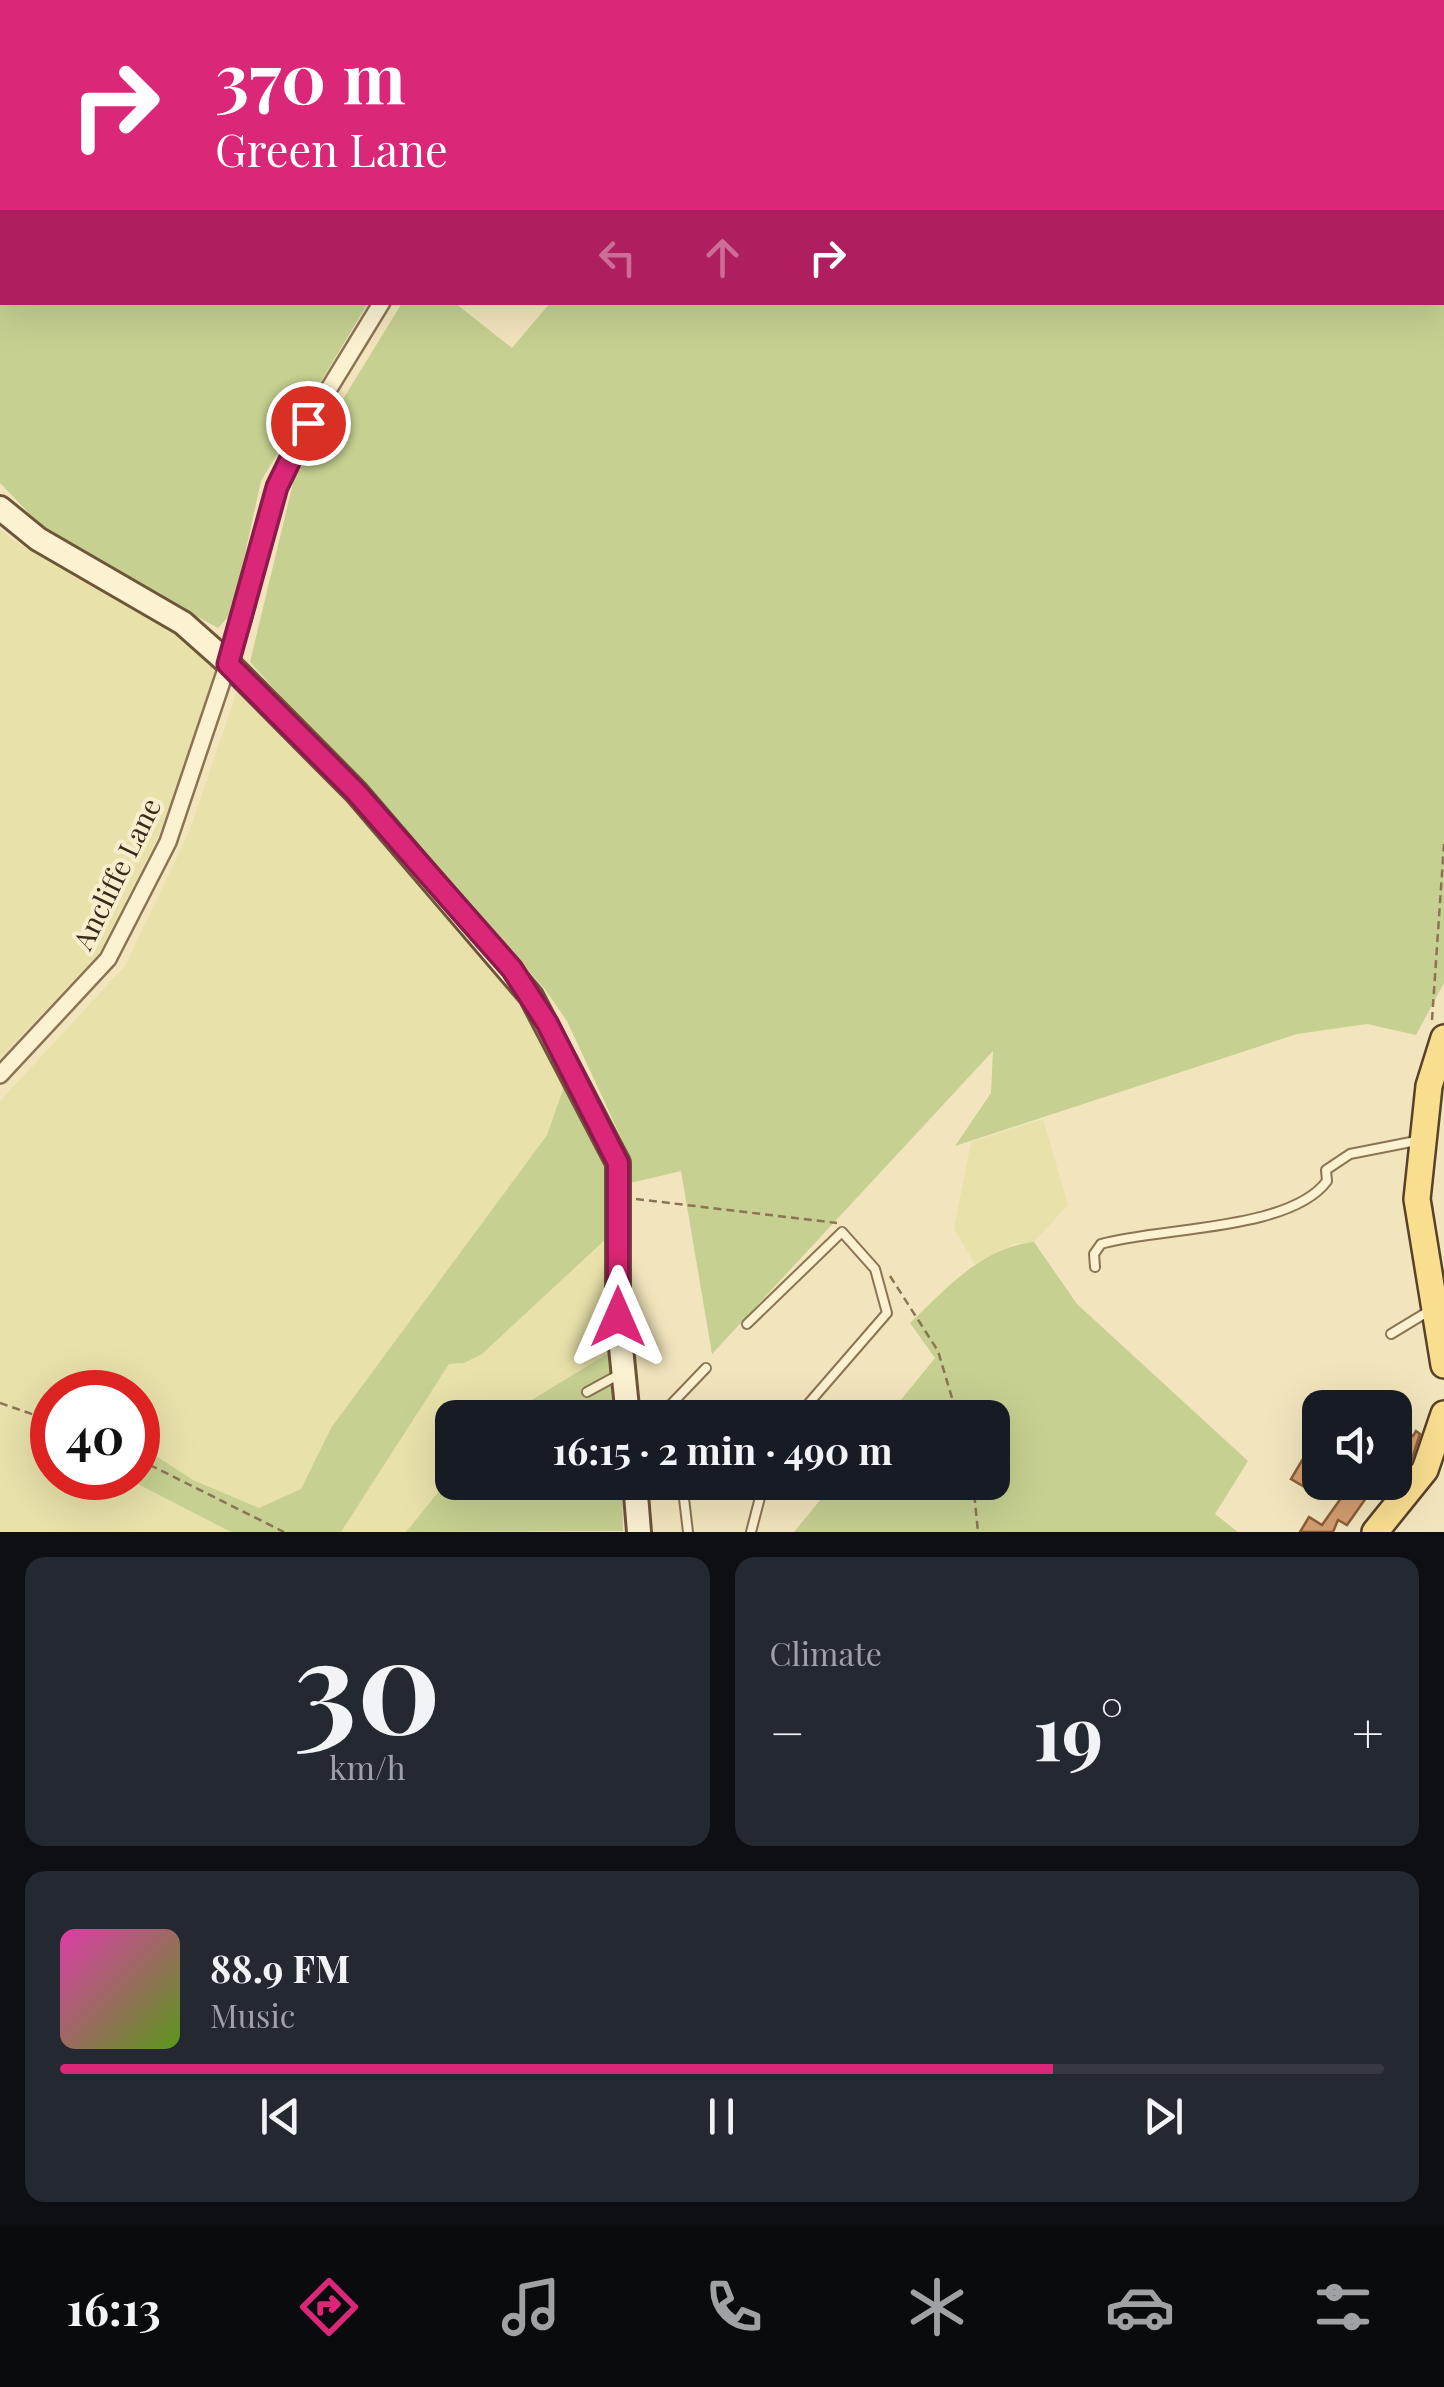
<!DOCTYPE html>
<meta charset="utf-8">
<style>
body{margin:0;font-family:"Playfair Display",serif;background:#242831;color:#f1f3f6;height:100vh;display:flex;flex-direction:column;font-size:38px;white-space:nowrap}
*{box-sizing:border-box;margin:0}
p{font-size:32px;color:#9ea1a6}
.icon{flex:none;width:55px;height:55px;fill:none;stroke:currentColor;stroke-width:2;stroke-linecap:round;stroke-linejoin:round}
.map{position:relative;height:1532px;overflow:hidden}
.side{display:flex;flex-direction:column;gap:25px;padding:25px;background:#0d0f14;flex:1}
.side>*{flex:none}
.hud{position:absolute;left:0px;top:0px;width:1445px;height:305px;box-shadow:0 10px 40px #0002;background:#db2777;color:#fff;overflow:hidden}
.tools{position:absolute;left:1302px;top:1390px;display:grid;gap:20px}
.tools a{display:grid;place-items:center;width:110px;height:110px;border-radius:20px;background:#171b24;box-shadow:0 10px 40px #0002;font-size:50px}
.speed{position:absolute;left:30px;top:1370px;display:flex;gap:20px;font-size:50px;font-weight:700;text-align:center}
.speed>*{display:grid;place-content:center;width:130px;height:130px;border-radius:50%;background:#171b24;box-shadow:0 10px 40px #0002;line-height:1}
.speed .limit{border:15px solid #d22;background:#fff;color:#111}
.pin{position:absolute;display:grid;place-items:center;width:85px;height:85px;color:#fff;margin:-42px;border:5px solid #fff;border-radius:50%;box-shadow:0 2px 10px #0007}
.me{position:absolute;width:110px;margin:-55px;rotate:0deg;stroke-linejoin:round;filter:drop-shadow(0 0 8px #0008)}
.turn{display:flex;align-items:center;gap:35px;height:210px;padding:0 50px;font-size:45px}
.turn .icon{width:130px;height:130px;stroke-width:2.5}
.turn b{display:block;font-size:70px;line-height:85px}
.lanes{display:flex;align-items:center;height:95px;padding:0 50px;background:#0003;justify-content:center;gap:50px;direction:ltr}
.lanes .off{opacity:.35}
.big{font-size:75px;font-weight:700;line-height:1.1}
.side .card{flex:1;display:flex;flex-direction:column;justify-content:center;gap:15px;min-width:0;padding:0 35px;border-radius:20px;background:#242831}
.side .dial{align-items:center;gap:0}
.dial b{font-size:130px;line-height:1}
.song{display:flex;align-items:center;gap:30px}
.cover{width:120px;height:120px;border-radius:15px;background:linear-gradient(135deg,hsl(320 70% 55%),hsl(90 70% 35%))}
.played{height:10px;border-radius:5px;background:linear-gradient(90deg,#db2777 75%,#363941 75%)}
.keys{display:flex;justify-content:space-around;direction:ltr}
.heat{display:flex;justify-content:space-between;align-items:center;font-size:55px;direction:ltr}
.side .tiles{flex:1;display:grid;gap:25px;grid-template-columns:1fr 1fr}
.card:last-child{grid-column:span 2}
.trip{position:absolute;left:435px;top:1400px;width:575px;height:100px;border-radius:20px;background:#171b24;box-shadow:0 10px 40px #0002;font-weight:700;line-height:100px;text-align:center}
.tabs{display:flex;height:160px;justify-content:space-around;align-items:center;background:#090b0e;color:#9ea1a6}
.tabs .icon{width:70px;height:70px}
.tabs .active{color:#db2777}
.tabs b{font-size:45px;color:#f1f3f6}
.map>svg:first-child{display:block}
.farmland{fill:#e8e1a9}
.green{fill:#c6d090}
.building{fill:#d49e6f;stroke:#8c5e38;stroke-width:2.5}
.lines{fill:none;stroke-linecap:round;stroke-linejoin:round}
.lane-casing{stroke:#8b7454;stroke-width:12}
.street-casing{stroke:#8b7454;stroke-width:20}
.secondary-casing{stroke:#6d5538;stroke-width:28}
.primary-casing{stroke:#584129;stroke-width:30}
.path{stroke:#8b7454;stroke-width:2.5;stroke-dasharray:8 5;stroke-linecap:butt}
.lane{stroke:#fcf1d1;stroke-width:8}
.street{stroke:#fcf1d1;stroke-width:15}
.secondary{stroke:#fcf1d1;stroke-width:22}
.primary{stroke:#f9de90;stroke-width:25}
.route-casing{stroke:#8e194d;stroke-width:25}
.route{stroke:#db2777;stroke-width:18}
.labels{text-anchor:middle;stroke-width:8;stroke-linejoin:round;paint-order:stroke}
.street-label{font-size:28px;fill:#392b1b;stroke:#f8eecd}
</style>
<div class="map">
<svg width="1444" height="1532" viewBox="0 0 1444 1532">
<rect width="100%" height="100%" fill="#f2e5bd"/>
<!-- farmland -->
<g class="farmland">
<polygon points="0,529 15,542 171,628 218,671 159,835 99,953 0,1058"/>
<polygon points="237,691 345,801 513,990 566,1081 547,1135 331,1428 301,1489 259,1509 193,1480 138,1444 138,1392 52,1392 52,1478 126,1478 231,1532 0,1532 0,1101 125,966 189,832"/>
<polygon points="1043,1119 1068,1205 1034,1242 1014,1244 975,1265 954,1228 971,1142"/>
<polygon points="609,1236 612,1351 502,1417 452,1418 452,1475 406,1532 341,1532 449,1364 464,1363"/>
</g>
<!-- green -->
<g class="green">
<polygon points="0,0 146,0 2,2 2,302 368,303 261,481 232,613 218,628 49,534 0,483"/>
<polygon points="650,0 1444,0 1444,983 1416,1035 1367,1024 1297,1034 955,1146 991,1093 993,1051 712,1354 681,1171 626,1184 631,1159 567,1021 544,988 250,662 294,479 402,303 455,303 512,348 550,303 1442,302 1442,2"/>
<polygon points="566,1081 606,1165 609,1236 482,1354 464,1363 449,1364 341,1532 231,1532 126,1478 138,1478 138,1444 193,1480 259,1508 301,1489 331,1428 547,1135"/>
<path d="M 1034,1242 L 1077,1304 L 1248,1461 L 1215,1514 L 1238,1532 L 794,1532 L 834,1483 L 992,1482 L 992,1418 L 887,1417 L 935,1358 L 910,1323 C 947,1288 981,1248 1034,1242 Z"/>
<polygon points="612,1351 621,1417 502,1418"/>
<polygon points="452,1475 452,1482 622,1483 623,1531 406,1532"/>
</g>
<!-- building -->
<g class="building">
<polygon points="1395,1425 1413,1436 1416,1431 1420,1434 1411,1462 1395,1481"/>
<polygon points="1320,1430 1320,1458 1303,1486 1291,1479"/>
<polygon points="1349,1487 1366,1498 1347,1525 1338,1520 1333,1532 1300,1532 1309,1517 1322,1525"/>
</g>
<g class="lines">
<defs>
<g id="lane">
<polyline points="259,0 259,2"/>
<path d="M 1095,1267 L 1094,1254 L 1101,1244 C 1160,1227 1290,1231 1327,1181 L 1326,1170 L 1350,1154 L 1416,1141"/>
<polyline points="747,1324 842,1232 875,1269 887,1313 796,1418"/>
<polyline points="1391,1334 1429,1311"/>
<polyline points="587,1392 620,1374"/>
<polyline points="658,1418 706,1368"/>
<polyline points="682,1482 688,1532"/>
<polyline points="751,1532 764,1482"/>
</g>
<g id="street">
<polyline points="624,2 626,0"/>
<polyline points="0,1075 108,959 168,842 243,619 277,487 308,423 382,302"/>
</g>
<g id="secondary">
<polyline points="0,508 38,539 183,623 228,663 356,792 531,996 618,1163 618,1317 628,1418"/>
<polyline points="635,1482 639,1532"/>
</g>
<g id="primary">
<polyline points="1444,1038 1429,1086 1417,1199 1444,1365"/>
<polyline points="1375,1532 1425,1470 1444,1414"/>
</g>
</defs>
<!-- lane casing -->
<use href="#lane" class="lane-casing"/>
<!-- street casing -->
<use href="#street" class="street-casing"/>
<!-- secondary casing -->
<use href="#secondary" class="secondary-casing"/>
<!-- primary casing -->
<use href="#primary" class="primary-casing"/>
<!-- path -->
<g class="path">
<polyline points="1432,1020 1444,844"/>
<polyline points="636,1199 837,1223"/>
<polyline points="890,1276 938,1351 958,1418"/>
<polyline points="0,1403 52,1421"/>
<polyline points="138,1459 284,1532"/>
<polyline points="973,1482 978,1532"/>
</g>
<!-- lane -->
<use href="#lane" class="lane"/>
<!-- street -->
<use href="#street" class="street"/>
<!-- secondary -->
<use href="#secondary" class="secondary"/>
<!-- primary -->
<use href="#primary" class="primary"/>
</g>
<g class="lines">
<defs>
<polyline id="route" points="308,423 277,487 228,664 356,792 512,969 547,1023 618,1163 618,1317"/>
</defs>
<!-- route casing -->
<use href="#route" class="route-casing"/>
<!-- route -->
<use href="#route" class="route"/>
</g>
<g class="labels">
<!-- street labels -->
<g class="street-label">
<text transform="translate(117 874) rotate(-64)" y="10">Ancliffe Lane</text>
</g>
</g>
</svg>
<div class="tools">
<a><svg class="icon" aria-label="sound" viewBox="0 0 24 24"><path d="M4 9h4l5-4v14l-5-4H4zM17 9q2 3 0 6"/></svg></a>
</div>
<div class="speed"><div class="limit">40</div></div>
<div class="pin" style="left:308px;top:423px;background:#d93025"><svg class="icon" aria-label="arrive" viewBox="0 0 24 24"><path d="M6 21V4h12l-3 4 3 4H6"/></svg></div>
<svg class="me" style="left:618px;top:1317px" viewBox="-20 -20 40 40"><path d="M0-17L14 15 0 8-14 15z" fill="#db2777" stroke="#fff" stroke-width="4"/></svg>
<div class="trip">16:15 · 2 min · 490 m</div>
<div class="hud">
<div class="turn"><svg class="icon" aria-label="right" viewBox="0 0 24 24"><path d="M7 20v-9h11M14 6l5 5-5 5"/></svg><div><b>370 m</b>Green Lane</div></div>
<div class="lanes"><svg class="icon off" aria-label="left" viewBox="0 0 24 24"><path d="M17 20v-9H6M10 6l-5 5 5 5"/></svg><svg class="icon off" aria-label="ahead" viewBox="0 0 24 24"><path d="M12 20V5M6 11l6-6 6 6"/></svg><svg class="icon" aria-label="right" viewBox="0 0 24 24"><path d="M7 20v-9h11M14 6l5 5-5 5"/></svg></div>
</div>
</div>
<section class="side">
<div class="tiles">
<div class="card dial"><b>30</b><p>km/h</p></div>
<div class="card"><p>Climate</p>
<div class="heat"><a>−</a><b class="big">19°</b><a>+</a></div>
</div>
<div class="card">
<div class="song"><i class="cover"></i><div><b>88.9 FM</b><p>Music</p></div></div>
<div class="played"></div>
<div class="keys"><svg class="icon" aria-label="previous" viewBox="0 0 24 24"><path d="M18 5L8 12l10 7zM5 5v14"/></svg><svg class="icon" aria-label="pause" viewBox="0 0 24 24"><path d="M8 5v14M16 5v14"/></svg><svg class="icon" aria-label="next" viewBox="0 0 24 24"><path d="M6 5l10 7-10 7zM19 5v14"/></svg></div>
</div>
</div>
</section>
<nav class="tabs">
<b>16:13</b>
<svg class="icon active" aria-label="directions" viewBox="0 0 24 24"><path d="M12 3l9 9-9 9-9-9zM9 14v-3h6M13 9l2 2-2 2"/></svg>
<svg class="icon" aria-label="music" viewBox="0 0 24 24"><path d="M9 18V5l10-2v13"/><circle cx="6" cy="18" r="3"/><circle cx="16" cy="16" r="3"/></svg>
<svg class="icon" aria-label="phone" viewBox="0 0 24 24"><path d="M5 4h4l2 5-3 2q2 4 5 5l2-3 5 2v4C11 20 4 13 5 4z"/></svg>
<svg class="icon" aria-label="climate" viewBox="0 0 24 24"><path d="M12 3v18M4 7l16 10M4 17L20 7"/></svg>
<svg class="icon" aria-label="car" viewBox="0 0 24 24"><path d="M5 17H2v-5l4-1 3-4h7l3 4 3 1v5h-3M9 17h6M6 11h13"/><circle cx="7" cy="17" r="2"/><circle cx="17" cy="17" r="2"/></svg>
<svg class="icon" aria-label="filters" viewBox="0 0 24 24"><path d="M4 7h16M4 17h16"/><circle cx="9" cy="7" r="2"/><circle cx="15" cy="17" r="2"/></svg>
</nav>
